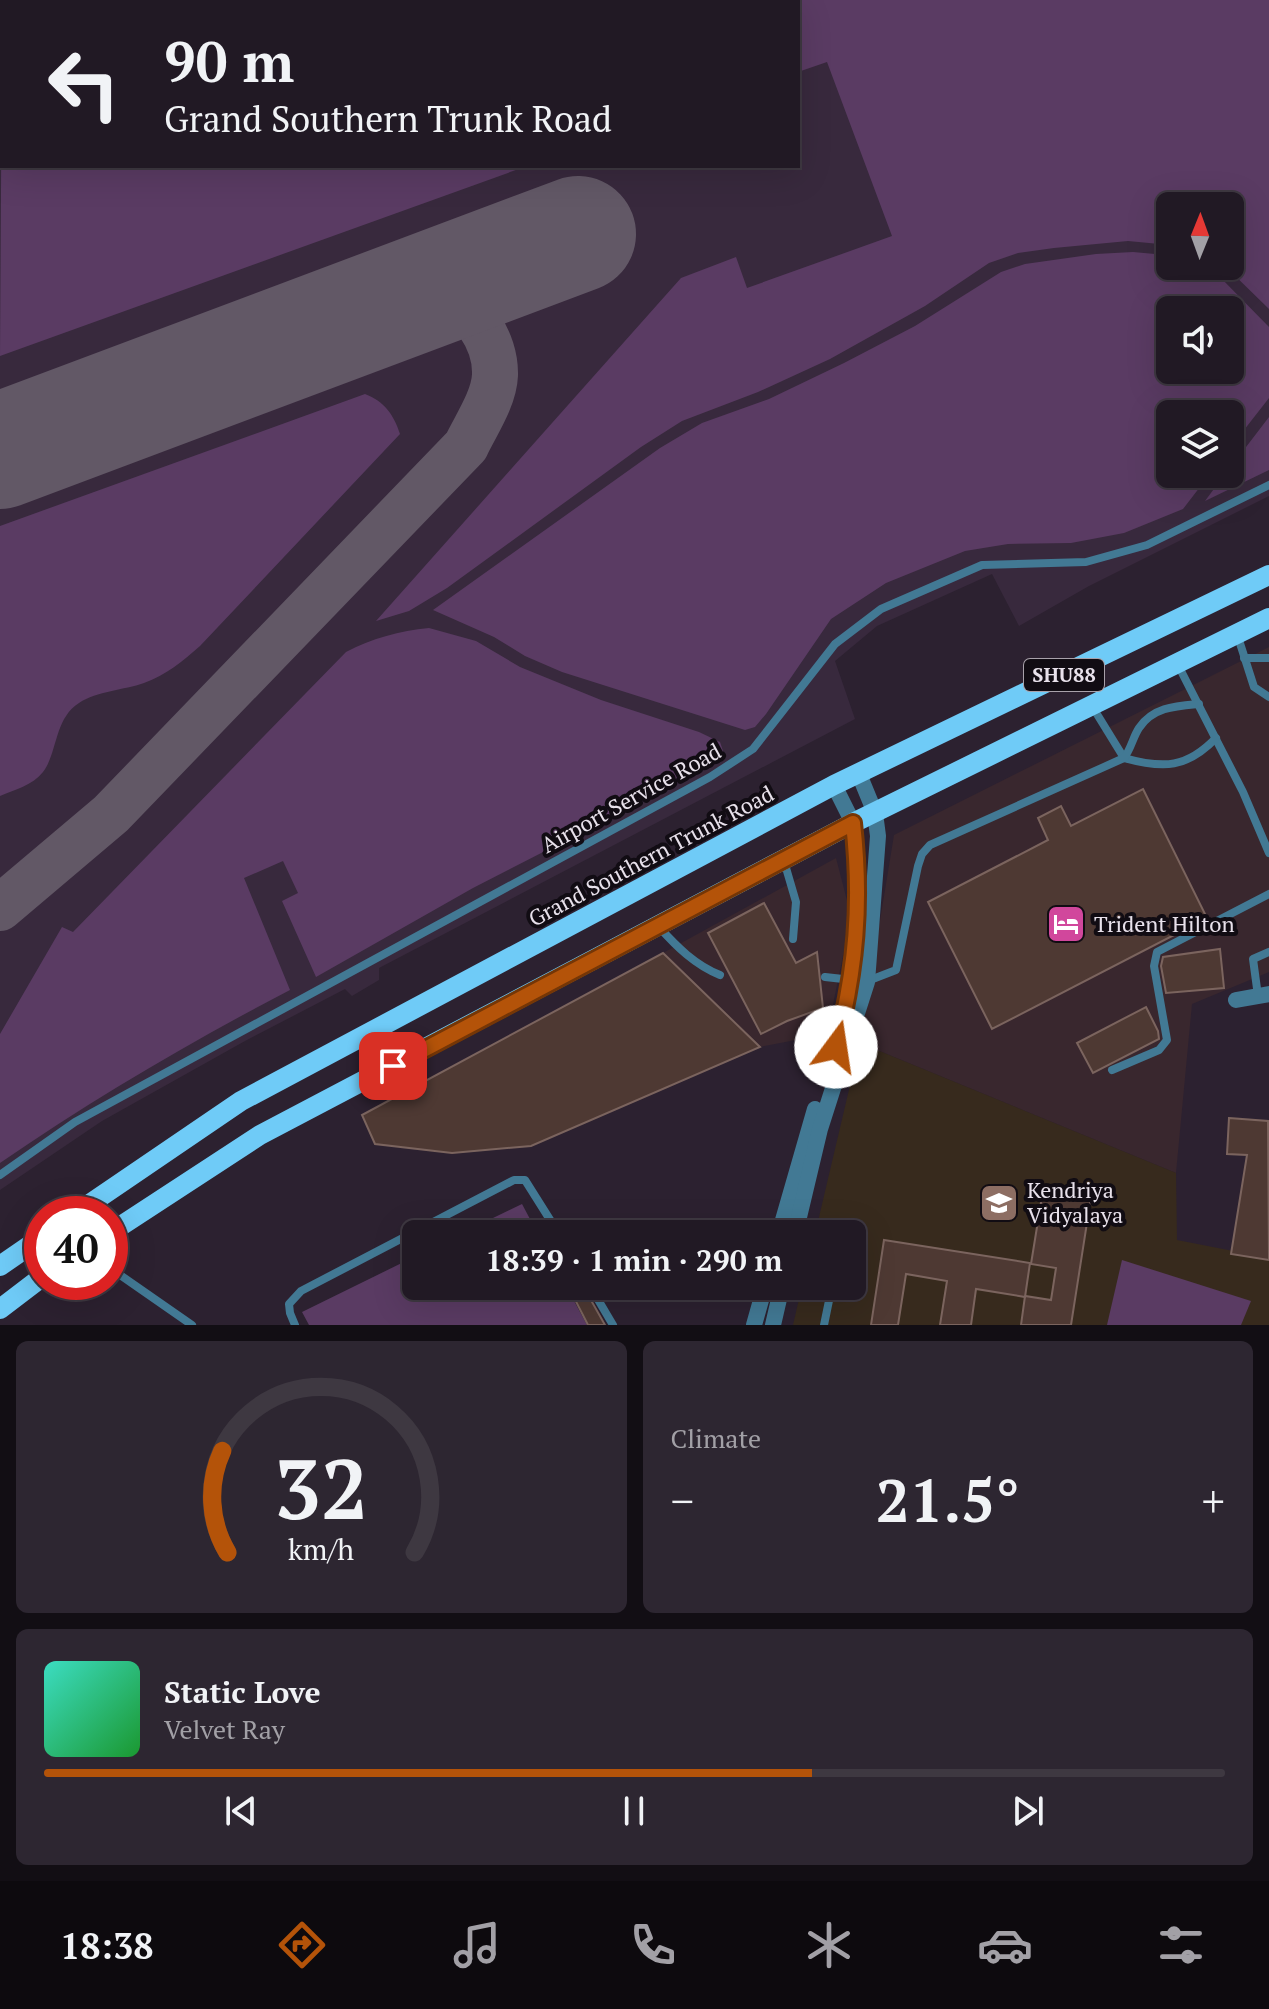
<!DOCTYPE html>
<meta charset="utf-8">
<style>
body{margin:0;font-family:"PT Serif",serif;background:#2d2631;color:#f1f3f6;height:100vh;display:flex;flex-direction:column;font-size:30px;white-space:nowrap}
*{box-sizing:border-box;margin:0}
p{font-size:26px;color:#a2a0a6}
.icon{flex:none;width:44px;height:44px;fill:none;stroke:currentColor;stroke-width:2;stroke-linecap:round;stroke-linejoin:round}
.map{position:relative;height:1325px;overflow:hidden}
.sheet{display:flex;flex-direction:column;gap:16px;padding:16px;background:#120e14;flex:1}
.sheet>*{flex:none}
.top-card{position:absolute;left:0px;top:0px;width:800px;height:168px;box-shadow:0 8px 32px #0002,0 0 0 2px #3e3841;background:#211924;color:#f1f3f6;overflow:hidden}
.needle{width:52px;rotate:1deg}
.tools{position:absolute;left:1156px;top:192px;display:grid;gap:16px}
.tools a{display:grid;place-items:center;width:88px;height:88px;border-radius:12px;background:#211924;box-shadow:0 8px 32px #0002,0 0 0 2px #3e3841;font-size:40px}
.speed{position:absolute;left:24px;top:1196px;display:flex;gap:16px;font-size:40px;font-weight:700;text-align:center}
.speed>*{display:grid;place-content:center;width:104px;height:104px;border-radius:50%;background:#211924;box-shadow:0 8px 32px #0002,0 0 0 2px #3e3841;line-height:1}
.speed .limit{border:12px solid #d22;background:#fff;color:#111}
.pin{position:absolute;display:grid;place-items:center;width:68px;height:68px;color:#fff;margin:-34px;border-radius:16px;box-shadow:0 4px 12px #0006}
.me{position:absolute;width:88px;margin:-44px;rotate:14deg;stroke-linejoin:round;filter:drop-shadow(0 0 6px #0008)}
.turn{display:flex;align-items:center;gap:28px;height:168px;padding:0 32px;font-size:36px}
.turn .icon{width:104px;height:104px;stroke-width:2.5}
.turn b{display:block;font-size:56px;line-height:68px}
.big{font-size:60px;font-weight:700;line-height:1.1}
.sheet .card{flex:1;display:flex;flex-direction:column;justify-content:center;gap:12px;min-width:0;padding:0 28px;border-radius:12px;background:#2d2631}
.sheet .dial{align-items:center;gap:0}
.dial svg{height:208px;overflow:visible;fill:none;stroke:#3e3841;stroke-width:7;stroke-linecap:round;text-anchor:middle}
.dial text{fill:#f1f3f6;stroke:none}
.song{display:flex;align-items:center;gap:24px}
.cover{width:96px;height:96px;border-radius:12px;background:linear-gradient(135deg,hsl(170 70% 55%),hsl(130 70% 35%))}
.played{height:8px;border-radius:4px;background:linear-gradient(90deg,#b45309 65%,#3e3841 65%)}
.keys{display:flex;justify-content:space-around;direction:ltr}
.heat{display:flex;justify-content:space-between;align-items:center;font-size:44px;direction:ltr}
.sheet .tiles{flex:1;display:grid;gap:16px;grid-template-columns:1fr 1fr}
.card:last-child{grid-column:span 2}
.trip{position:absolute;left:402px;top:1220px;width:464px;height:80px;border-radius:12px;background:#211924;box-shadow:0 8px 32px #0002,0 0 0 2px #3e3841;font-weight:700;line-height:80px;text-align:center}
.tabs{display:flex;height:128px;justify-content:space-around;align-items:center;background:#0d0a0e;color:#a2a0a6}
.tabs .icon{width:56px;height:56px}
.tabs .selected{color:#b45309}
.tabs b{font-size:36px;color:#f1f3f6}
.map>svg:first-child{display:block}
.commercial{fill:#39272e}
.built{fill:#38293d;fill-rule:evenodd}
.education{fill:#372a1d}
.green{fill:#5a3b63;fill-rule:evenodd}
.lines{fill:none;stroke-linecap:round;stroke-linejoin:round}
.taxiway{stroke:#625866;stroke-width:46}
.runway{stroke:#625866;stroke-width:116}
.building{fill:#4e3933;stroke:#7b645e;stroke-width:2}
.service{stroke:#427994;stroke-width:8}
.minor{stroke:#427994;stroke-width:16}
.tertiary{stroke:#427994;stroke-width:16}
.primary{stroke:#6fcbf7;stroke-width:20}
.route-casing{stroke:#753606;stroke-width:20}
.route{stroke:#b45309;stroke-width:14}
.labels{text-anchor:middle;stroke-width:8;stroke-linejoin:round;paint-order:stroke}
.shield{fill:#110c13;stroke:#a8a1aa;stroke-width:2}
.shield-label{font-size:20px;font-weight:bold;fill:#e8e1eb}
.street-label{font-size:22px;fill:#e8e1eb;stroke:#110c13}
.poi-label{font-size:22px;fill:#e8e1eb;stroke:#110c13;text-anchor:start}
</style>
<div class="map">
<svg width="1269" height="1325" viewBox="0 0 1269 1325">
<rect width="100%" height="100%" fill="#2c2130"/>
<!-- commercial -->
<g class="commercial">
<polygon points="1269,647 1269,972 1192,1004 1176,1173 860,1043 894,835"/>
<polygon points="836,858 851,916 827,1034 760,1047 663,953"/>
</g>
<!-- built -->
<path class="built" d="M 0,0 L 1269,0 L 1269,496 L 1089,586 L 1019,626 L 992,574 L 877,626 L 835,661 L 855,719 L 379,968 L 379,980 L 352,996 L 345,989 L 245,1041 L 102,1121 L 0,1190 ZM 2,2 L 798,2 L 798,166 L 2,166 ZM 1170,206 L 1230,206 L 1230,266 L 1170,266 ZM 1170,310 L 1230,310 L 1230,370 L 1170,370 ZM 1170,414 L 1230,414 L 1230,474 L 1170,474 Z"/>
<!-- education -->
<polygon class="education" points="860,1043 1176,1173 1177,1240 1269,1258 1269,1325 793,1325 802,1286 852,1286 852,1234 815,1234"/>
<!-- green -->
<g class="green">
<polygon points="68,0 752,0 63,2"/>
<polygon points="785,0 1269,0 1269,309 1225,266 1230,266 1230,206 1170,206 1170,245 1128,241 1054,248 1018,253 989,263 925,306 830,359 758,392 682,421 641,447 447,588 409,611 376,621 681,278 736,257 747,288 892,236 827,62 798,72 798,2 781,2"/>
<polygon points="2,25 2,166 527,166 0,356"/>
<path d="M 1133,252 L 1166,255 L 1170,256 L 1170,266 L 1198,266 L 1220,277 L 1269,327 L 1269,398 L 1230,448 L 1230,414 L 1170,414 L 1170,474 L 1210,474 L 1183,509 L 1124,533 L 1071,543 L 1008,544 L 965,551 L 886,583 L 831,619 L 766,714 L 755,727 L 745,730 L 562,672 L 525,656 L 494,637 L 433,610 L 660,448 L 702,423 L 769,399 L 844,363 L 915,326 L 1001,272 L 1025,264 L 1096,254 ZM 1170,310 L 1230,310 L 1230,370 L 1170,370 Z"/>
<path d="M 365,394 C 384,401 394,415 400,434 L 200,646 C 183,661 166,675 144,683 C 124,690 97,691 79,703 C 54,719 58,752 43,772 C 33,785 14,790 0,796 L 0,526 Z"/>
<polygon points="1269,417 1269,470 1205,501 1225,474 1230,474 1230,468"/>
<path d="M 429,628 L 476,641 L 520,667 L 601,700 L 699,732 L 720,742 L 724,754 L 717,763 L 473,888 L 316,977 L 282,901 L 298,893 L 283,861 L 244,878 L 290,990 C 190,1042 93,1099 0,1163 L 0,1034 L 62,927 L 73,932 L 346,652 C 373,638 399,631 429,628 Z"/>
<polygon points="522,1204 538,1234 460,1234"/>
<polygon points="416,1256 416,1286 566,1286 587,1325 309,1325 302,1312"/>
<polygon points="1122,1260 1251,1301 1241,1325 1107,1325"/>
</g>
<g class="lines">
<!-- taxiway -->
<path class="taxiway" d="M 0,908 L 111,814 L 466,446 C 476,425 494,399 495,375 C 496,342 471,300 436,294 C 430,293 423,294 417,295"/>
<!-- runway -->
<polyline class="runway" points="0,451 578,234"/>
</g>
<!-- building -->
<g class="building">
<polygon points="1143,789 1207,918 992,1029 928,902 1048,840 1038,818 1061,806 1071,826"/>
<polygon points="764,903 796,963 817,952 823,1008 787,1021 761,1034 708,933"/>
<polygon points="1220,949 1224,988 1166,993 1161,966 1163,957"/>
<polygon points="663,953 760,1047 531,1146 452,1153 375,1144 362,1115"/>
<polygon points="1146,1007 1158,1031 1159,1039 1093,1073 1077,1043"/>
<polygon points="1229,1118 1268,1121 1269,1260 1231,1254 1247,1155 1227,1154"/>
<polygon points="1043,1190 1091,1197 1071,1325 1021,1325 1025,1296 1051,1300 1056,1268 1031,1264"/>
<polygon points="884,1240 1030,1263 1025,1297 976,1289 971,1325 940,1325 947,1281 906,1274 898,1325 871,1325"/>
<polygon points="568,1286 583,1286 605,1325 588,1325"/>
</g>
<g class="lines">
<!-- service -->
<g class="service">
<polyline points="61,2 67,0"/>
<polyline points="0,23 2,22"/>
<polyline points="1238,637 1254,687 1269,697"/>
<polyline points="1244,658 1269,658"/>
<polyline points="1178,665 1243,792 1269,853"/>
<path d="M 1092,706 L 1124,758 C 1164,769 1187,768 1216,738"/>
<polyline points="784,861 796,902 793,939"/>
<path d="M 659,927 C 677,947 695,965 720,975"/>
<polyline points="825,977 852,980"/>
<path d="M 865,982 L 896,970 L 918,866 L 922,854 L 930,845 L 1124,758 C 1131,749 1133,737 1139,728 C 1153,707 1176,706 1199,704"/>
<polyline points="1258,996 1253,959 1269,952"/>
<polyline points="1112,1070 1159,1050 1167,1040 1154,966 1157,952 1269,894"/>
<polyline points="0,1175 75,1122 710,777 753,749 835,644 881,609 982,565 1086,562 1147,545 1269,485"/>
<polyline points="110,1268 192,1325"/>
<polyline points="590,1286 613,1325"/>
<polyline points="295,1325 290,1313 289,1304 301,1291 514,1180 525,1180 559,1234"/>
<polyline points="824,1325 832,1286"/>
</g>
<!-- minor -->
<polyline class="minor" points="1236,1000 1269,994"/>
<!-- tertiary -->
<g class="tertiary">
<polyline points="834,785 853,823 858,865 855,960 835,1049"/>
<polyline points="779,1234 815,1109"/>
<polyline points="795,1234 820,1129 867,982 878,836 875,813 859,774"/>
<polyline points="754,1325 765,1286"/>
<polyline points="773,1325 782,1286"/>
</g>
<!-- primary -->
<g class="primary">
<polyline points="75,1214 241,1101 834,785 1269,575"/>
<polyline points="110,1233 260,1135 853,823 1269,618"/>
<polyline points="0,1266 42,1237"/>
<polyline points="0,1309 42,1277"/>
</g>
</g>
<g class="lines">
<defs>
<path id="route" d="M 393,1066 L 853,823 C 862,903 856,969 836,1047"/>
</defs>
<!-- route casing -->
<use href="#route" class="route-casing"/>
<!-- route -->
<use href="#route" class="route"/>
</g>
<!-- icons -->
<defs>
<symbol id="hotel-square" viewBox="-11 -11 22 22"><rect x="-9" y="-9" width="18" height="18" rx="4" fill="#d1479c" stroke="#110c13"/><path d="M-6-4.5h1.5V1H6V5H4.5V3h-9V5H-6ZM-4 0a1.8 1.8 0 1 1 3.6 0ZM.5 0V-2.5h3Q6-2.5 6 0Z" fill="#fff"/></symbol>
<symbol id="school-square" viewBox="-11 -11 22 22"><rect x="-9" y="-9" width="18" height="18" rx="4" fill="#8d6e63" stroke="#110c13"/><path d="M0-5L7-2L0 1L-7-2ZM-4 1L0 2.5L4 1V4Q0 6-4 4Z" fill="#fff"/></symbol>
</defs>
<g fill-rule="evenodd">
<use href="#hotel-square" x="1044" y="902" width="44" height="44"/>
<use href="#school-square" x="977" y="1181" width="44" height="44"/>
</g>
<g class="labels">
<!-- shield labels -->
<rect class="shield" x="1024" y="659" width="80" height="32" rx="6"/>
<g class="shield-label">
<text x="1064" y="682">SHU88</text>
</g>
<!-- street labels -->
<g class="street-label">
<text transform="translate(631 798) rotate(-29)" y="8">Airport Service Road</text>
<text transform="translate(651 856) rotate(-28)" y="8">Grand Southern Trunk Road</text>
</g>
<!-- poi labels -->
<g class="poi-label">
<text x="1094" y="932">Trident Hilton</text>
<text x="1027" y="1198">Kendriya<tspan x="1027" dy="25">Vidyalaya</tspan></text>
</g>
</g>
</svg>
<div class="tools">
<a><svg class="needle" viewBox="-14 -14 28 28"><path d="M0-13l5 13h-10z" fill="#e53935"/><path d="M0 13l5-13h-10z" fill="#a2a0a6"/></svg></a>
<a><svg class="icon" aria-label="sound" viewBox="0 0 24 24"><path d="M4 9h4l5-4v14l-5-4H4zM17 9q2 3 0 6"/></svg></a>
<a><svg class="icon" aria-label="layers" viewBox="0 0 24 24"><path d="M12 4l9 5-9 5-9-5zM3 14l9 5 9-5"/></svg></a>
</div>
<div class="speed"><div class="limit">40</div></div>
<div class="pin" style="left:393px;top:1066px;background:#d93025"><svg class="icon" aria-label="arrive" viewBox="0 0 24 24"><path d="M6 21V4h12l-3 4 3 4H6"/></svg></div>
<svg class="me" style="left:836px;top:1047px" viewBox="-20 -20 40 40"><circle r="19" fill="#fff"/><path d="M0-13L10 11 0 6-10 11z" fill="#b45309"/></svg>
<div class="trip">18:39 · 1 min · 290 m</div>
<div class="top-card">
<div class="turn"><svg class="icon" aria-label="left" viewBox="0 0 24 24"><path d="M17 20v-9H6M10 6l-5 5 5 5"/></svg><div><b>90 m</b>Grand Southern Trunk Road</div></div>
</div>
</div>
<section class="sheet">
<div class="tiles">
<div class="card dial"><svg viewBox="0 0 100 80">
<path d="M14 69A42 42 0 1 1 86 69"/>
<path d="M14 69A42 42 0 0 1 12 30" stroke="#b45309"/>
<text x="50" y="56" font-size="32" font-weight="700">32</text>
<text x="50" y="72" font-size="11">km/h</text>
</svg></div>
<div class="card"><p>Climate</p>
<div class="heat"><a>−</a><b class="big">21.5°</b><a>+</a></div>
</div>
<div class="card">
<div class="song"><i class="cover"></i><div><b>Static Love</b><p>Velvet Ray</p></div></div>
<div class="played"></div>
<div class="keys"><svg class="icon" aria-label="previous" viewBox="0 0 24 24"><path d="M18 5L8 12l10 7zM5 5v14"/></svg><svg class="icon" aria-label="pause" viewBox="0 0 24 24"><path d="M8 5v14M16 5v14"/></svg><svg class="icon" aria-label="next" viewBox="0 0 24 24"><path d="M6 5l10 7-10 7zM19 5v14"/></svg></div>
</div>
</div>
</section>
<nav class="tabs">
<b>18:38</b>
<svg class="icon selected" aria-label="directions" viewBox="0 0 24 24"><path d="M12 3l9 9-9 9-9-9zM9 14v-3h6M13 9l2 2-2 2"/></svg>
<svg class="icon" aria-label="music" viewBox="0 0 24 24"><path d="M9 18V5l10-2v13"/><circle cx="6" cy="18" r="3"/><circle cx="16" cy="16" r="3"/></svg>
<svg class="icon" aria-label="phone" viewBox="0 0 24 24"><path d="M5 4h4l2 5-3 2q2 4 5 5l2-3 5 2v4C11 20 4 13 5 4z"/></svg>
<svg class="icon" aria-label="climate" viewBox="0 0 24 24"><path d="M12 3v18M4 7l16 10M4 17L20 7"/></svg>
<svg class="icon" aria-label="car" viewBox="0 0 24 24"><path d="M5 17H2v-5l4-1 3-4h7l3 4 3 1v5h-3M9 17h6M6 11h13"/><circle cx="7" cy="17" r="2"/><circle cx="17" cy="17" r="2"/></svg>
<svg class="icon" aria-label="filters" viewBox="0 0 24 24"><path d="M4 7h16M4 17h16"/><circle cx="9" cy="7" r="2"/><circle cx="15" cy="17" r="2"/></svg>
</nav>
